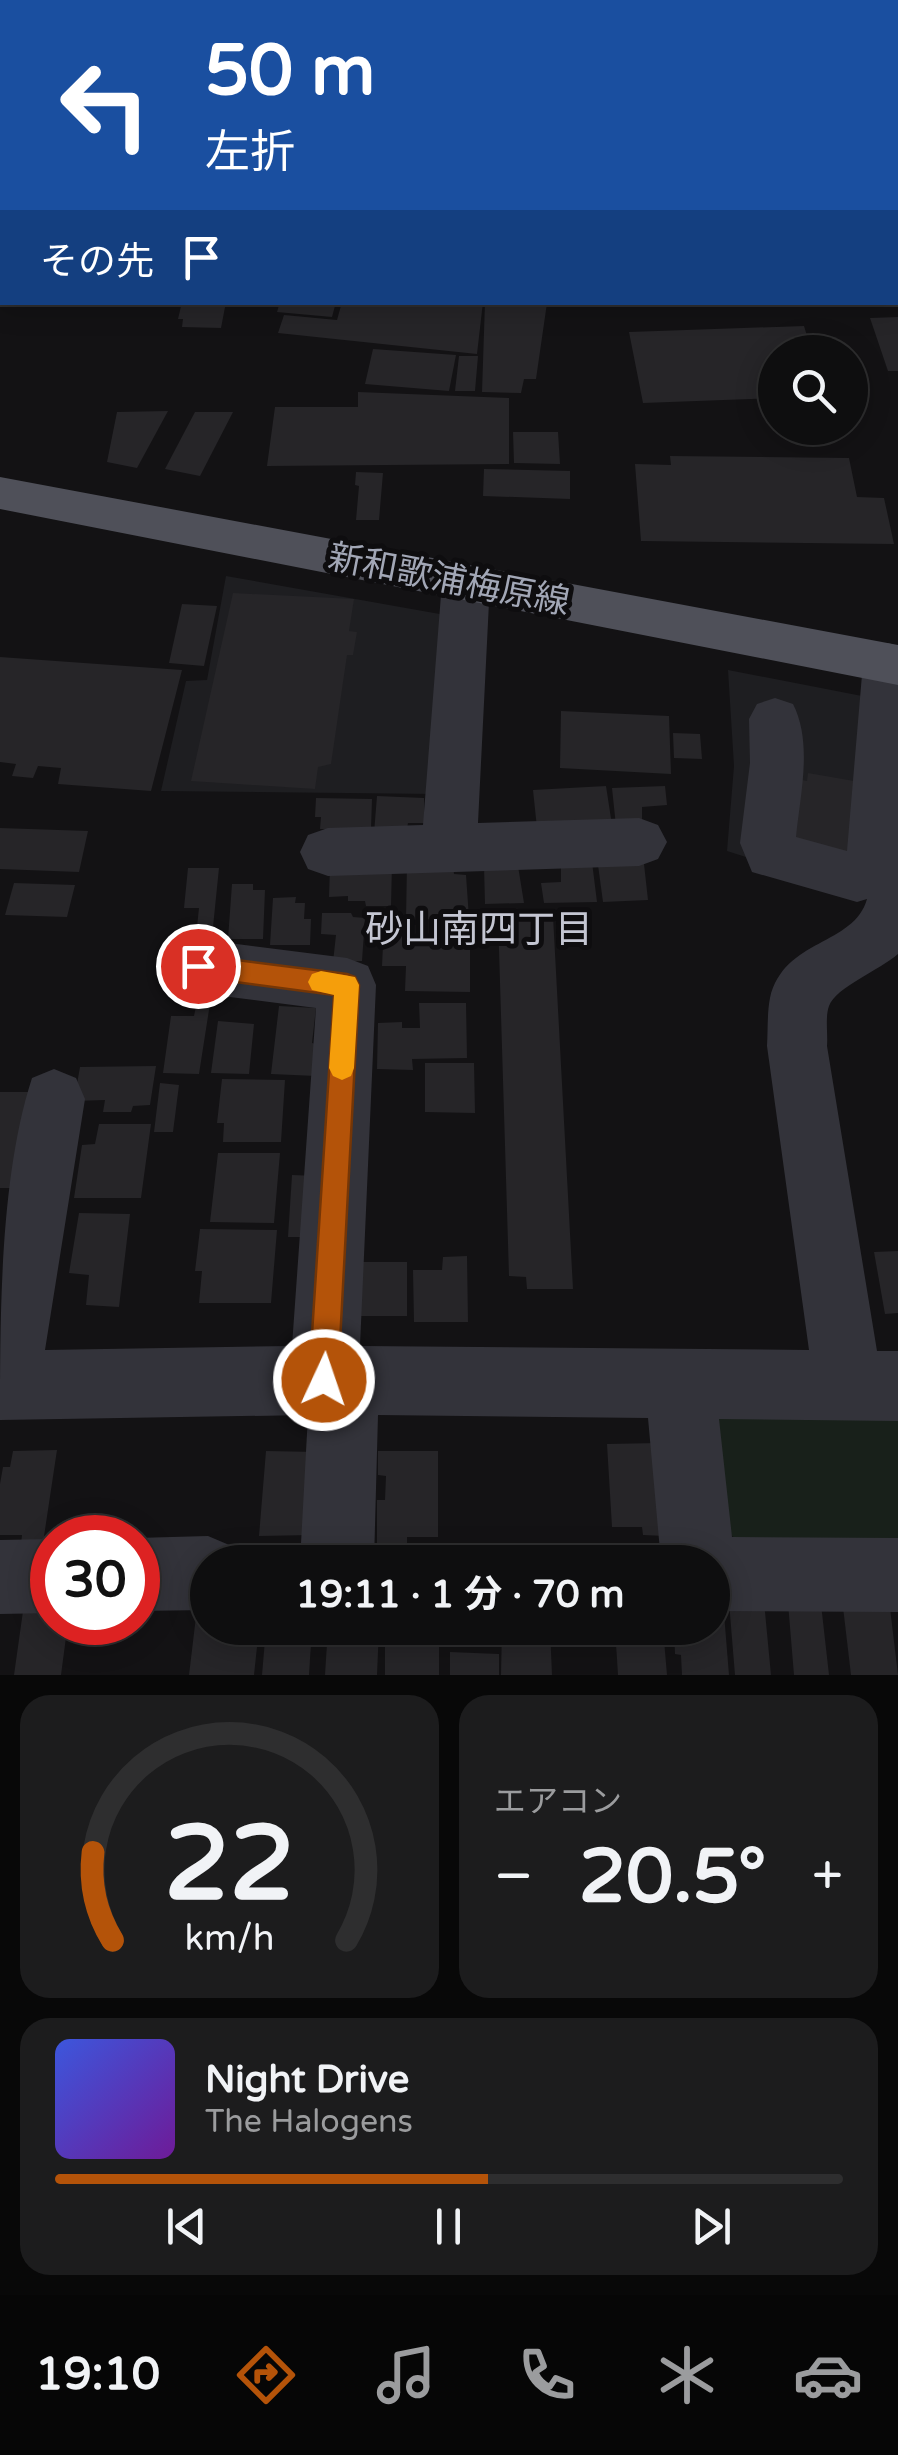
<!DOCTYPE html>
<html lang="ja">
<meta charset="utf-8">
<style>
body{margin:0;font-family:"Varela Round","Noto Sans JP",sans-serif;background:#1c1c1d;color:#f1f3f6;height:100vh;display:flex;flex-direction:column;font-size:38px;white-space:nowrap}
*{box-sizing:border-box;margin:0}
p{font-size:32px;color:#9b9c9e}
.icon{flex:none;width:55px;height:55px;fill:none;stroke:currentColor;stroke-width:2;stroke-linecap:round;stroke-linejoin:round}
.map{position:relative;height:1675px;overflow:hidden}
.panel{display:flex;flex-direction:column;gap:20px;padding:20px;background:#080808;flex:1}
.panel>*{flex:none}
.banner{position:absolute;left:0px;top:0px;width:900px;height:305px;box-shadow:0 5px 25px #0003,0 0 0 2px #2e2e2f;background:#1a4fa0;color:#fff;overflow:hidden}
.tools{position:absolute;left:758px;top:335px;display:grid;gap:20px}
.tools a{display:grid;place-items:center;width:110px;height:110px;border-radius:50%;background:#0e0e0f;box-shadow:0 5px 25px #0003,0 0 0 2px #2e2e2f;font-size:50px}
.speed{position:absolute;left:30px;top:1515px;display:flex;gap:20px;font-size:50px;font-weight:700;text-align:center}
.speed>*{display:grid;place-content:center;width:130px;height:130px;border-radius:50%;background:#0e0e0f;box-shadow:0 5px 25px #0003,0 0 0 2px #2e2e2f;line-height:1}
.speed .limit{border:15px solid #d22;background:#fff;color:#111}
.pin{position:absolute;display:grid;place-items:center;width:85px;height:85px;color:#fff;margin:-42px;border:5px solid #fff;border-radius:50%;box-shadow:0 2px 10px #0007}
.me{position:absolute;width:110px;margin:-55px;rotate:3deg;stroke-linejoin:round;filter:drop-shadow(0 0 8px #0008)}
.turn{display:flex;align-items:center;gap:35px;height:210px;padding:0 40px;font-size:45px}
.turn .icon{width:130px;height:130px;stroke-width:2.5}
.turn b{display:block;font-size:70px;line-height:85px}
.then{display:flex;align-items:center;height:95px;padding:0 40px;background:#0003;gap:20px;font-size:38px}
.big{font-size:75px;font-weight:700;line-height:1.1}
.panel .widget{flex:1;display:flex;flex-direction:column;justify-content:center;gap:15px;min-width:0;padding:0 35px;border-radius:30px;background:#1c1c1d}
.panel .dial{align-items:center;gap:0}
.dial svg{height:260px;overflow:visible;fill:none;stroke:#2e2e2f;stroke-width:7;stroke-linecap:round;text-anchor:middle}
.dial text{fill:#f1f3f6;stroke:none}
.song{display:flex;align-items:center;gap:30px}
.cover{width:120px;height:120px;border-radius:15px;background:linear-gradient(135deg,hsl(230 70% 55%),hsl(280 70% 35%))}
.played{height:10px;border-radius:5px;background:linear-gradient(90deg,#b45309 55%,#2e2e2f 55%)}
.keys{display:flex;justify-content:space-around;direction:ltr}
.heat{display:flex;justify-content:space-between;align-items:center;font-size:55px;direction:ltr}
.panel .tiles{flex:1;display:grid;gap:20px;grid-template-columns:1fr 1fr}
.widget:last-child{grid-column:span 2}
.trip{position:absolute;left:190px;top:1545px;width:540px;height:100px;border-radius:50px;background:#0e0e0f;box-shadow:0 5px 25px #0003,0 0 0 2px #2e2e2f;font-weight:700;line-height:100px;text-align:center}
.dock{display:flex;height:160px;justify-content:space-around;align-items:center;background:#060606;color:#9b9c9e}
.dock .icon{width:70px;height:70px}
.dock .current{color:#b45309}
.dock b{font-size:45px;color:#f1f3f6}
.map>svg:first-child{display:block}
.built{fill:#1e1e21}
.green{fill:#18201a}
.building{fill:#262528}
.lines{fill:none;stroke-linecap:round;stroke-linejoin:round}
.minor{fill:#33333a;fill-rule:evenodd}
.major{fill:#4f5059;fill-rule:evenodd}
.route{fill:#b45309;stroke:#753606;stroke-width:2.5}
.slow{fill:#f59e0b}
.labels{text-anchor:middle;stroke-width:10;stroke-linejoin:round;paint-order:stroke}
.street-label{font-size:35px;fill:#a2a7b6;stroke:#0e0d0f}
.neighbourhood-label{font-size:38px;fill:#c4c6d2;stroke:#0e0d0f}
</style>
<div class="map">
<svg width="898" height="1675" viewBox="0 0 898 1675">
<rect width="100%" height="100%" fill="#131214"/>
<!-- built -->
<g class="built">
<polygon points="226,576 451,616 436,794 161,791 186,681 207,680"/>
<polygon points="728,670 898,703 879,899 727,851 734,766"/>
</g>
<!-- green -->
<polygon class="green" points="721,1408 898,1409 898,1540 739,1543 715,1518 708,1425"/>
<!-- building -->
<g class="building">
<polygon points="182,302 226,302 221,328 182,327 183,319 178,319"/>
<polygon points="280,302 336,302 332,317 277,312"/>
<polygon points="342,302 483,302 477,354 278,333 284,315 337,320"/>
<polygon points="485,302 547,303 536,379 524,379 521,393 482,392"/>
<polygon points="898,317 898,371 888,371 870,318"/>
<polygon points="804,326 812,352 775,352 775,398 643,403 629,332"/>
<polygon points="373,349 456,355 449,391 365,384"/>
<polygon points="459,356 478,356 475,391 455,391"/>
<polygon points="358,392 509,398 509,464 267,466 275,407 358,407"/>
<polygon points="168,411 137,468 107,462 117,412"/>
<polygon points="195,412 233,412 200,476 165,469"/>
<polygon points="513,432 558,432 560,464 514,463"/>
<polygon points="670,456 849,458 857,497 884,498 894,544 641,541 635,464 671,465"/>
<polygon points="484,469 570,471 570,499 483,496"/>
<polygon points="356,472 383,473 379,520 356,520 359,486 355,485"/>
<polygon points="233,593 354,599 349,631 357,632 353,655 347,655 331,764 318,767 315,789 191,781"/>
<polygon points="182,604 217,606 204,666 169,663"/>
<polygon points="0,657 182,670 151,791 58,784 61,768 38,766 33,778 12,776 16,764 0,762"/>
<polygon points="561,711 669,716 671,774 560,768"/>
<polygon points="673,733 700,734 702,759 674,758"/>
<polygon points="808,773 860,782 855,858 778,843 786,777 807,781"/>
<polygon points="606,786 612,825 537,828 533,790"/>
<polygon points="665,786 667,805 642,807 642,825 616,826 612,788"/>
<polygon points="377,796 424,798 424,823 408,823 406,834 374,833"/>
<polygon points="316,798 372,799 371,829 320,829 321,817 315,817"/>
<polygon points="0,828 88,831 79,872 0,869"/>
<polygon points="453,860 454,874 466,875 469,918 406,920 407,863"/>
<polygon points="592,862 597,902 544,903 541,883 561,882 561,863"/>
<polygon points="392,864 391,906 366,906 365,901 348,901 348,896 329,897 330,867"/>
<polygon points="644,864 648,900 603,902 598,865"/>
<polygon points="484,866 518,866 524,903 485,904"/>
<polygon points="188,868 219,868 213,927 197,927 199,908 184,908"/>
<polygon points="14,883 75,885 67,917 5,915"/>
<polygon points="232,884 253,884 253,890 265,890 263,939 228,939"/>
<polygon points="296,897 295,903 305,903 304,919 311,919 310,945 270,945 273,898"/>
<polygon points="322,913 351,913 353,917 365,918 362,961 333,962 336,935 321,934"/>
<polygon points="553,916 573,1289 527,1289 526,1277 509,1276 498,917"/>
<polygon points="384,924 417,925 417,937 443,937 443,946 470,946 470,992 405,991 406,966 382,966"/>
<polygon points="198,997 211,997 199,1074 163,1073 171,1016 194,1016"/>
<polygon points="419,1003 466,1003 467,1058 412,1059 413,1070 377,1069 378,1023 402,1022 402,1028 420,1028"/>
<polygon points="279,1006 316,1008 312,1043 320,1045 316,1076 271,1074"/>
<polygon points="218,1021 254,1024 249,1074 211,1073"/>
<polygon points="425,1063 474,1063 475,1113 425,1112"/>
<polygon points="156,1066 150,1105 133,1106 131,1112 103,1112 105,1100 74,1101 80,1067"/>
<polygon points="222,1079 285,1080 281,1142 223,1142 224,1123 217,1123"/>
<polygon points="160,1083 179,1085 173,1132 154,1132"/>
<polygon points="0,1092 38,1092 20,1188 0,1188"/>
<polygon points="99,1124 151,1124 141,1198 74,1198 82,1145 95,1144"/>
<polygon points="218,1153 280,1153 274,1223 210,1222"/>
<polygon points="292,1175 317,1176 312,1237 288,1237"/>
<polygon points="79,1213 130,1214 119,1307 86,1305 89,1275 69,1273"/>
<polygon points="200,1229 277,1230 271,1303 199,1303 202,1271 195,1271"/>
<polygon points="898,1251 898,1313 885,1314 874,1252"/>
<polygon points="467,1256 468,1322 414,1322 413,1270 442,1270 443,1257"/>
<polygon points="361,1262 407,1262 407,1316 359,1316"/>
<polygon points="659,1443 665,1536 643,1535 642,1527 612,1527 607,1444"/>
<polygon points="57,1450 43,1543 21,1544 22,1535 0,1535 0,1484 3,1467 10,1467 13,1451"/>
<polygon points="266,1451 317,1452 313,1535 259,1536"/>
<polygon points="378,1451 438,1451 438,1537 407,1537 407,1543 377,1543 377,1500 385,1500 386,1476 378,1475"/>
<polygon points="728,1590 763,1591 771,1675 735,1675"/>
<polygon points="198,1600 208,1600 208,1628 259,1628 254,1675 189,1675"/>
<polygon points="712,1601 723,1601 729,1675 682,1675 681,1655 675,1654 674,1628 712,1628"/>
<polygon points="788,1603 821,1604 829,1675 794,1675"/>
<polygon points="24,1604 52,1605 52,1622 68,1622 61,1675 14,1675"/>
<polygon points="843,1607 890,1608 898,1675 851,1675"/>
<polygon points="266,1628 312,1628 309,1675 262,1675"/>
<polygon points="328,1628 379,1628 377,1675 325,1675"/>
<rect x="385" y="1628" width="54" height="47"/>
<polygon points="502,1628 550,1628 552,1675 501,1675"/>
<polygon points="615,1628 663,1628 667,1675 618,1675"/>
<polygon points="450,1652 499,1654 499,1675 450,1675"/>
</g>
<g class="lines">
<!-- minor -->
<g class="minor">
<polygon points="766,0 830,0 831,2 767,2"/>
<rect x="859" y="0" width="32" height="2"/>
<polygon points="466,564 483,569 490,582 478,823 639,818 658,825 667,842 658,859 639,866 328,876 308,869 300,852 308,835 328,828 423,825 442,582 449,569"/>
<path d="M 888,643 L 898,646 L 898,954 C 880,970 836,987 829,1006 C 825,1017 828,1034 827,1046 L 877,1351 L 898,1351 L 898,1421 L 719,1419 L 732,1537 L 898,1538 L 898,1612 L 712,1611 L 712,1562 L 661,1562 L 648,1418 L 378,1415 L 374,1562 L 300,1562 L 308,1415 L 0,1420 C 0,1314 0,1176 32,1078 L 54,1069 L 76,1078 L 85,1099 L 45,1350 L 292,1346 L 316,1008 L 198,993 L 177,985 L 169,966 L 177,947 L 198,939 L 347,958 L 368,966 L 376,985 L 360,1346 L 809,1350 L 767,1046 C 768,1031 767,1013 770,998 C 784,938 854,946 867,899 L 857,902 L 752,872 L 740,843 L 750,763 L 749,719 L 757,704 L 775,698 L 793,704 C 813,743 800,796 796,837 L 847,851 L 863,663 L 870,649 Z"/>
<polygon points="208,1536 234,1547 241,1562 208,1562 208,1610 138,1611 136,1538"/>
<polygon points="52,1539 52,1613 0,1614 0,1540"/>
</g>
<!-- major -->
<polygon class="major" points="0,477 898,645 898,685 0,509"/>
</g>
<!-- route -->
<polygon class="route" points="198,955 347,974 355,977 359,985 338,1380 334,1390 324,1395 314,1390 309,1380 334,995 198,977 189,974 186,966 189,958"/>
<!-- slow -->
<polygon class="slow" points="321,971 355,977 359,985 354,1068 351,1076 342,1080 333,1076 329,1068 334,995 312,990 308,982 312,974"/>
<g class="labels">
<!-- street labels -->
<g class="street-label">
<text transform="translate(449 579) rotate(11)" y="12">新和歌浦梅原線</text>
</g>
<!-- neighbourhood labels -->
<g class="neighbourhood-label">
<text x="479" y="942">砂山南四丁目</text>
</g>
</g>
</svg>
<div class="tools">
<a><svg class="icon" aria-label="search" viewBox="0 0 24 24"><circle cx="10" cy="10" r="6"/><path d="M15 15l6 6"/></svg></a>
</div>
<div class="speed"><div class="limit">30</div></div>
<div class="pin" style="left:198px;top:966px;background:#d93025"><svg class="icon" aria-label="arrive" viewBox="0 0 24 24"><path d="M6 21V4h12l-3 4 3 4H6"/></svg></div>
<svg class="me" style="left:324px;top:1380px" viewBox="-20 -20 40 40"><circle r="17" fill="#b45309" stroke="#fff" stroke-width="3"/><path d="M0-11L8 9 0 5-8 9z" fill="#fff"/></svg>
<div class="trip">19:11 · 1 分 · 70 m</div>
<div class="banner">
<div class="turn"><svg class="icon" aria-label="left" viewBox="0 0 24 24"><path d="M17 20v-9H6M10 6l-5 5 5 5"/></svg><div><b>50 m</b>左折</div></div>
<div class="then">その先<svg class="icon" aria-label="arrive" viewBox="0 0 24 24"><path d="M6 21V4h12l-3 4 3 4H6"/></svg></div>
</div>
</div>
<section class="panel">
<div class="tiles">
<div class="widget dial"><svg viewBox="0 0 100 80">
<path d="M14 69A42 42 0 1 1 86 69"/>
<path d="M14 69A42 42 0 0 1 8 42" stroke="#b45309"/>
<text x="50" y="56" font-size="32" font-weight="700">22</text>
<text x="50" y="72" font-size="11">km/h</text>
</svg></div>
<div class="widget"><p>エアコン</p>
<div class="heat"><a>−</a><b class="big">20.5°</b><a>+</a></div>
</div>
<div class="widget">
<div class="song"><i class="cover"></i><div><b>Night Drive</b><p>The Halogens</p></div></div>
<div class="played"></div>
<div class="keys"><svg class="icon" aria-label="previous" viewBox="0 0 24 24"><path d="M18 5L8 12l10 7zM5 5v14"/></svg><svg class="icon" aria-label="pause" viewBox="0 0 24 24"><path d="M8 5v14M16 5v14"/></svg><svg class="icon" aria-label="next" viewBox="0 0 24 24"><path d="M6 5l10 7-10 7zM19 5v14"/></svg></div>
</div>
</div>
</section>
<nav class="dock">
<b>19:10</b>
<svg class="icon current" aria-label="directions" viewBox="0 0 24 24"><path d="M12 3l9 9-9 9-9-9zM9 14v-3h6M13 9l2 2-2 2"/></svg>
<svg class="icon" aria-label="music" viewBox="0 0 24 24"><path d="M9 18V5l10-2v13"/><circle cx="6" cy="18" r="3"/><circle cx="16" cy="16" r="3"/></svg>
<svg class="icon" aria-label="phone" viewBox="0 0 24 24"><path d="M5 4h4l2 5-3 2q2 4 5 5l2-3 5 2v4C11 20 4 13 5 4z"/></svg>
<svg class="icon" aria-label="climate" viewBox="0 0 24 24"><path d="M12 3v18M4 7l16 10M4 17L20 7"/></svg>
<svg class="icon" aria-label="car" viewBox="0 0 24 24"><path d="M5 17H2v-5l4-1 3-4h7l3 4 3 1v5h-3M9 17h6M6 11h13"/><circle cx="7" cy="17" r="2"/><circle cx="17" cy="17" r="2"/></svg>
</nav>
